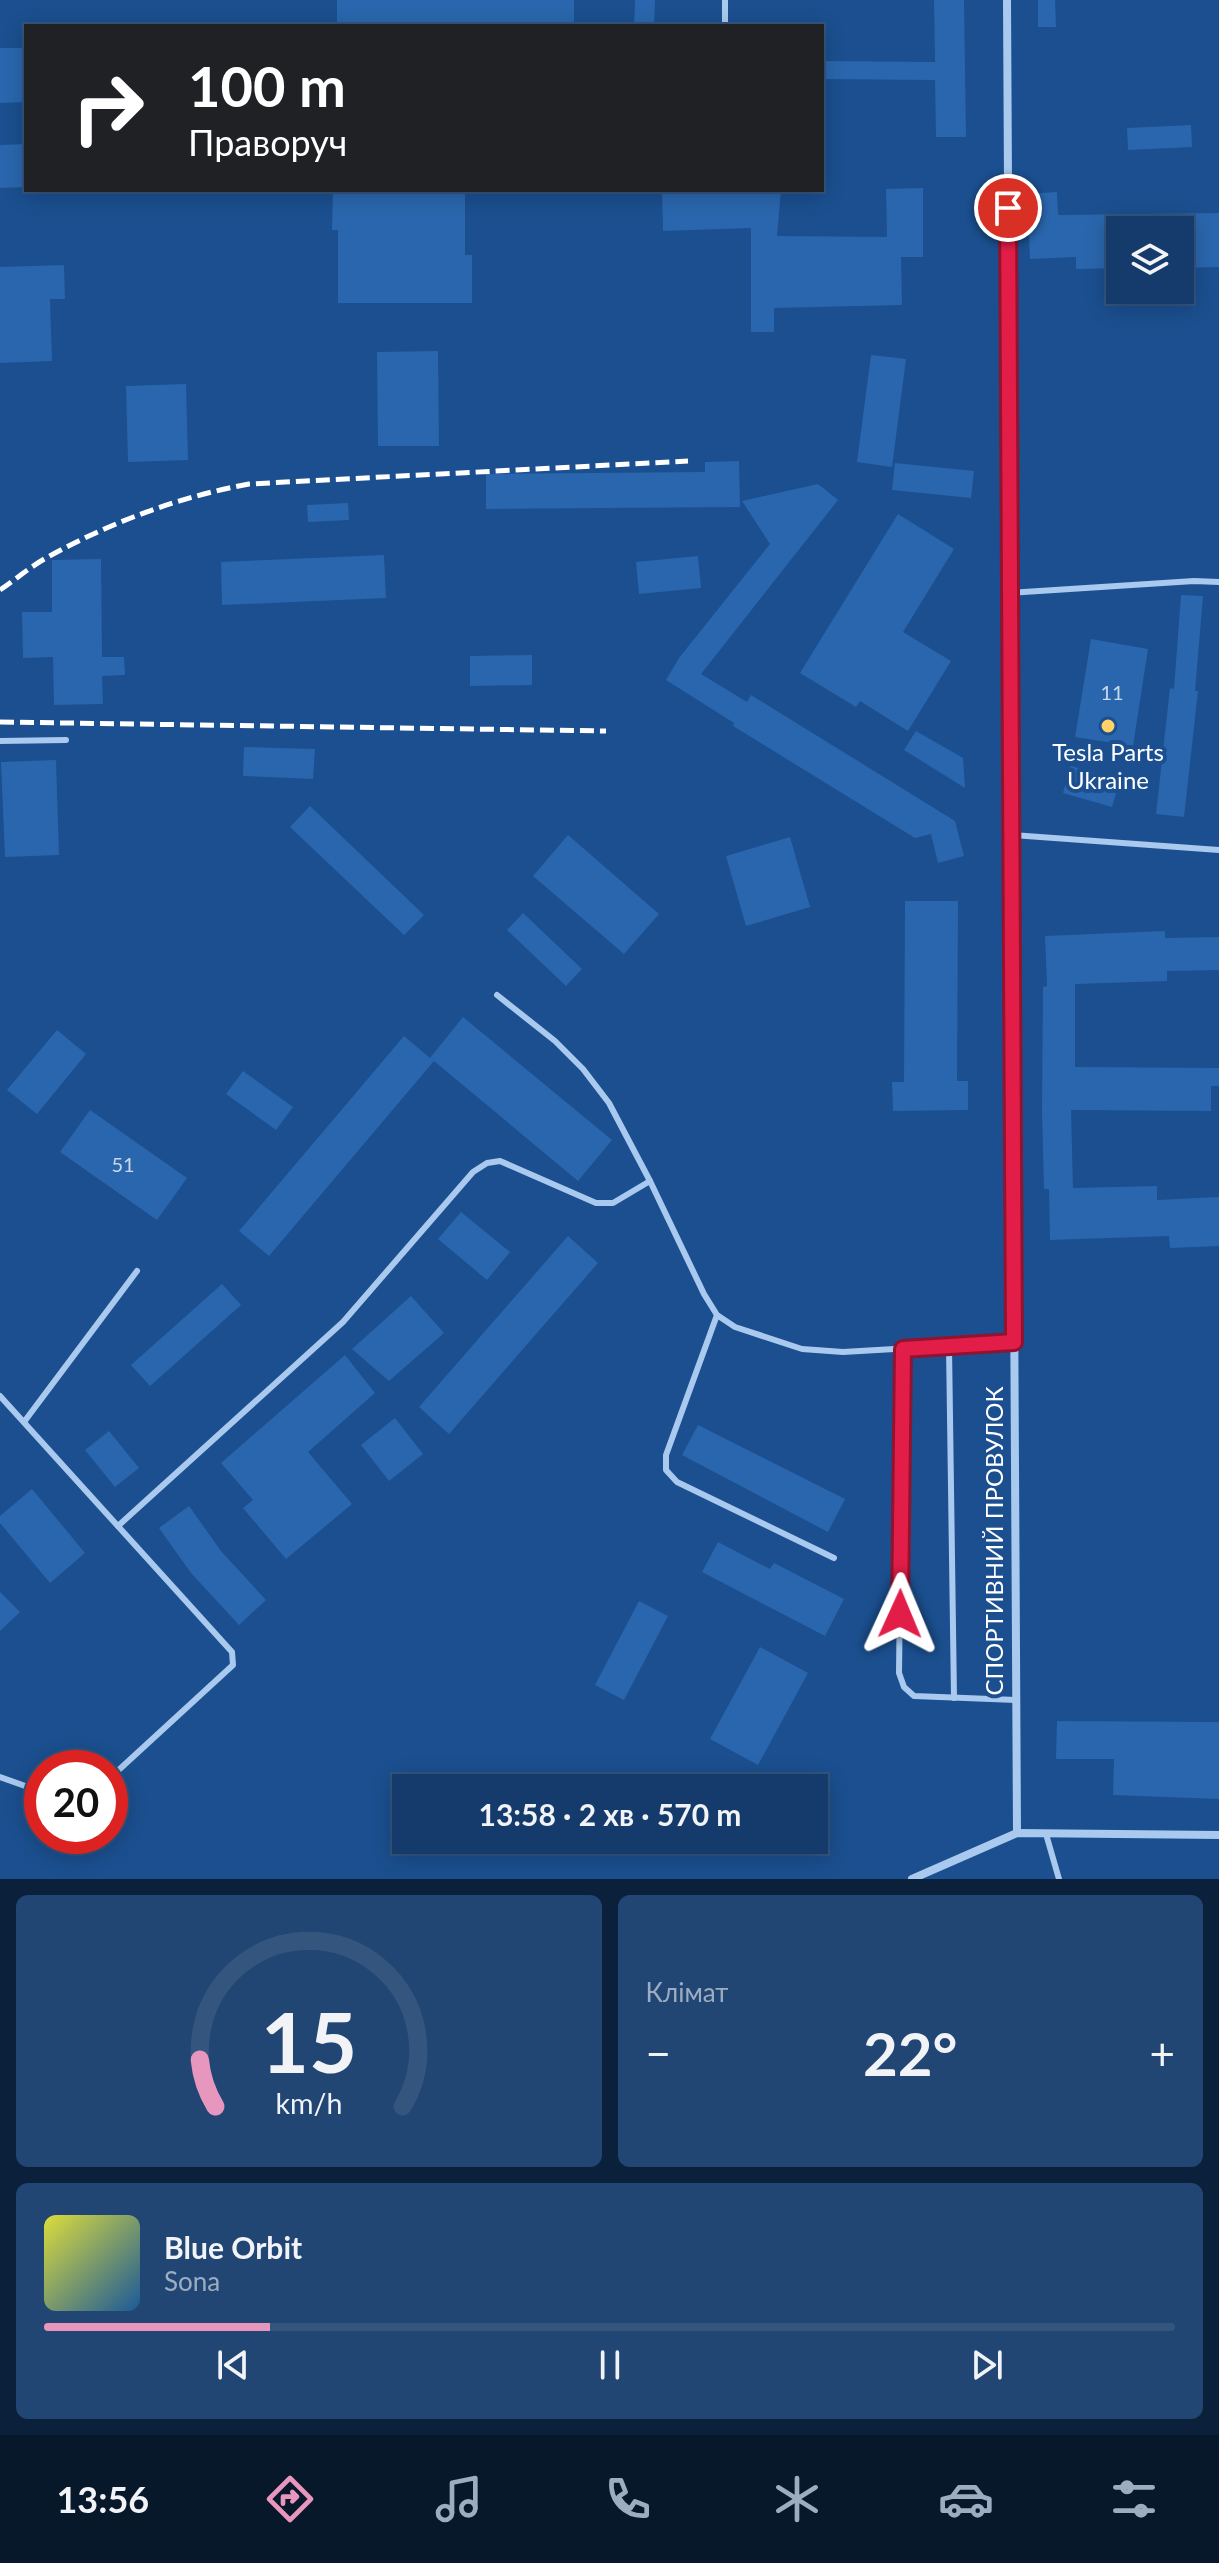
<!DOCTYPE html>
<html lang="uk">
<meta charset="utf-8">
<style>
body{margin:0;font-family:Lato,sans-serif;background:#214673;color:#f1f3f6;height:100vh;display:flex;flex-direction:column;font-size:30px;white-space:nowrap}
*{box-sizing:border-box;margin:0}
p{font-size:26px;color:#9dadc1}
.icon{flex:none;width:44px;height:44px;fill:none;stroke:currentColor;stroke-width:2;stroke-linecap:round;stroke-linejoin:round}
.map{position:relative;height:1879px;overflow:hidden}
.sheet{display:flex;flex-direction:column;gap:16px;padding:16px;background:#0b203b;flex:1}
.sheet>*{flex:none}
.top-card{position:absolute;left:24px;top:24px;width:800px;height:168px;border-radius:0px;box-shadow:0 4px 20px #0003,0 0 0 2px #33557e;background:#202124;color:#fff;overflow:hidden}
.buttons{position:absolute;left:1106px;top:216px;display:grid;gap:16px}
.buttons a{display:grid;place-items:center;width:88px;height:88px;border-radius:0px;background:#143b6b;box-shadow:0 4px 20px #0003,0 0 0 2px #33557e;font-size:40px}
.speed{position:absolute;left:24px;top:1750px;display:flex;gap:16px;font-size:40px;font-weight:700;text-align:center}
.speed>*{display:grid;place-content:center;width:104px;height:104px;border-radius:50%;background:#143b6b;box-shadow:0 4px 20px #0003,0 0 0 2px #33557e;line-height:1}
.speed .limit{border:12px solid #d22;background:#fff;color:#111}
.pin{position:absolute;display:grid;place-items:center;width:68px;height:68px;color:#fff;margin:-34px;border:4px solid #fff;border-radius:50%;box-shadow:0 2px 8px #0007}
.me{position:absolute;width:88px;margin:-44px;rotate:1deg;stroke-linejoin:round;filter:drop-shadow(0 0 6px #0008)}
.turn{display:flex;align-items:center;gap:28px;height:168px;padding:0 32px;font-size:36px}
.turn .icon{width:104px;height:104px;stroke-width:2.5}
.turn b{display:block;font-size:56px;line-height:68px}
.big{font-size:60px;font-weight:700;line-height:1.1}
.sheet .tile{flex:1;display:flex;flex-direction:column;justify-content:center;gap:12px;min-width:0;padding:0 28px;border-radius:12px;background:#214673}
.sheet .dial{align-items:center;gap:0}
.dial svg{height:208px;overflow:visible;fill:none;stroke:#33557e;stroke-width:7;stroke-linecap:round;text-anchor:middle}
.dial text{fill:#f1f3f6;stroke:none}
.song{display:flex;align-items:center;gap:24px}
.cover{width:96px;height:96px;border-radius:12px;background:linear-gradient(135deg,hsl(60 70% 55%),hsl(210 70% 35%))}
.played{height:8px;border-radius:4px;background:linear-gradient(90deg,#e797bd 20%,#33557e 20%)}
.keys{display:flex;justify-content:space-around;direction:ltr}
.heat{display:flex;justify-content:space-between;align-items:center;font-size:44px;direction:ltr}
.sheet .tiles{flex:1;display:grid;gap:16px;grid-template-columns:1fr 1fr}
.tile:last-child{grid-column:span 2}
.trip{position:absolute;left:392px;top:1774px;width:436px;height:80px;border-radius:0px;background:#143b6b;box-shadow:0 4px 20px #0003,0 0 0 2px #33557e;font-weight:700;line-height:80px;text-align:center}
.tabs{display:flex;height:128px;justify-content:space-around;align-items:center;background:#08182b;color:#9dadc1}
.tabs .icon{width:56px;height:56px}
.tabs .current{color:#e797bd}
.tabs b{font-size:36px;color:#f1f3f6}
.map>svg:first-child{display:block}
.building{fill:#2a66ad}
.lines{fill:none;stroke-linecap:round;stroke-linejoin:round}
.service{stroke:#a9c9ee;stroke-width:6}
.minor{stroke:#a9c9ee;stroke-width:8}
.rail{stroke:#fff;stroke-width:5;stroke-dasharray:14 6;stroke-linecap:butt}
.route-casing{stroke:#92132f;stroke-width:20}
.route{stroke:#e11d48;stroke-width:14}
.poi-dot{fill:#ffd166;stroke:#1b4f8f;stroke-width:3}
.labels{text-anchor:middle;stroke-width:8;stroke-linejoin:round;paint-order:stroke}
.number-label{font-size:20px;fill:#cad9ea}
.poi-label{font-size:24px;fill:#fff;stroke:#1b4f8f}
.street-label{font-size:24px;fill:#fff;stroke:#1b4f8f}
</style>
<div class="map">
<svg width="1219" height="1879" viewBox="0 0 1219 1879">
<rect width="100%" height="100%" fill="#1b4f8f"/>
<!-- building -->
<g class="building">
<rect x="337" y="0" width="237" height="26"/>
<polygon points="635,0 655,0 654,26 634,26"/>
<polygon points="934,0 964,0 966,137 936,137 935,80 822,79 822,61 935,62"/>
<polygon points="1038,0 1055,0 1056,27 1038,27"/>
<polygon points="0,48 26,48 26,102 0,103"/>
<polygon points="1191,125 1192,147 1128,150 1127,128"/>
<polygon points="26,144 26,187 0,188 0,145"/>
<polygon points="923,188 923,257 901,257 902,305 774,308 774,332 751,332 751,228 663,231 662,190 781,190 777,236 887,237 886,189"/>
<polygon points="333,190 465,190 465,255 472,255 472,303 338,303 338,230 332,230"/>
<polygon points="1057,192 1058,215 1219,213 1219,267 1180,268 1180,230 1120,230 1120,268 1076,269 1076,257 1030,259 1027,194"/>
<polygon points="64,265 65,299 50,299 52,361 0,363 0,267"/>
<polygon points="438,351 439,446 378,446 377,352"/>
<polygon points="871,355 906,359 892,467 857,462"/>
<polygon points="186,384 188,460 128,462 126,386"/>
<polygon points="739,461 740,507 486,509 486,474 705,472 705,462"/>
<polygon points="895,463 974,471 971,498 892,490"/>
<polygon points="818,484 838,500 701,674 747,702 751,695 955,821 964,856 938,863 931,834 915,838 733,726 734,723 666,680 679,658 770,544 742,501"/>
<polygon points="348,503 349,520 308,522 307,505"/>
<polygon points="898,514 954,549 903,632 951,661 908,731 860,701 856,707 800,673"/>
<polygon points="384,555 386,598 222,605 221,562"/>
<polygon points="698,556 701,588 639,594 636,562"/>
<polygon points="101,559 102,657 124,657 125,675 102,676 103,704 54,705 53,657 23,658 22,612 52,612 52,560"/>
<polygon points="1181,595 1203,596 1195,691 1198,691 1184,817 1156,814 1170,688 1174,689"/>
<polygon points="1091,639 1148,649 1133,746 1075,737"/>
<polygon points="532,655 532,685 470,686 470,656"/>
<polygon points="916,731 963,758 965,788 904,750"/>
<polygon points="244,747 315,749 313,779 243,776"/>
<polygon points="56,760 59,855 5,857 1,762"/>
<polygon points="1071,766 1120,780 1112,807 1063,793"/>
<polygon points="310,806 424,915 404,935 290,827"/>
<polygon points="568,835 659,914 624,954 533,876"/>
<polygon points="790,837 810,907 746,926 726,856"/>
<polygon points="905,901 958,901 957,1081 968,1081 968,1110 893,1111 892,1082 904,1082"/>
<polygon points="523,913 582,969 566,986 507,930"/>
<polygon points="1165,931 1165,938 1219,937 1219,970 1167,971 1167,981 1075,984 1075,1067 1219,1068 1219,1086 1211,1086 1211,1111 1071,1110 1073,1188 1157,1186 1157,1200 1219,1197 1219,1246 1170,1248 1169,1236 1050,1240 1049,1189 1044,1189 1042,1112 1043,987 1047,986 1045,936"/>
<polygon points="463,1017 612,1140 578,1181 434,1061 269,1256 239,1231 404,1036 430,1058"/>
<polygon points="57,1030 86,1054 37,1114 7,1090"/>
<polygon points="243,1071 293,1107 276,1130 226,1094"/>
<polygon points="90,1110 187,1178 157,1220 60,1152"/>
<polygon points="461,1212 510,1252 487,1280 438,1239"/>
<polygon points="568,1236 598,1263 449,1434 419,1407"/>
<polygon points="222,1284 241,1305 150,1386 131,1365"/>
<polygon points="411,1296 444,1333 389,1381 352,1349"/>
<polygon points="345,1355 375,1393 308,1452 352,1504 286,1559 243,1508 253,1500 221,1463"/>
<polygon points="395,1418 423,1454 389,1481 361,1445"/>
<polygon points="698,1425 845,1499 828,1532 682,1455"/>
<polygon points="109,1431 139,1468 115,1487 85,1450"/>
<polygon points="32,1489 85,1553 50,1583 0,1523 0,1516"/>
<polygon points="189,1506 221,1551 266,1600 239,1625 191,1573 159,1528"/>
<polygon points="718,1542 770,1569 774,1563 844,1599 825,1636 702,1572"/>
<polygon points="0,1592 20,1612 0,1631"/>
<polygon points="639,1601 668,1616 624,1700 595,1685"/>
<polygon points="760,1647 808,1673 758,1765 710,1739"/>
<polygon points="1057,1721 1219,1722 1219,1799 1113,1795 1114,1759 1056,1759"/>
</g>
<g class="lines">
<!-- service -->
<g class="service">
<polyline points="725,26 725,0"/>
<polyline points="1010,593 1194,581 1219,582"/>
<polyline points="0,741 66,740"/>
<polyline points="1012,835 1219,850"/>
<polyline points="497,995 555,1041 583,1069 609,1103 650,1181 704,1294 717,1315 735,1327 802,1349 843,1352 1014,1342"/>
<polyline points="717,1315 666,1455 666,1470 677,1482 834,1558"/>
<polyline points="949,1346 954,1698"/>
<polyline points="903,1349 899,1673 904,1687 914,1696 1016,1700"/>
<polyline points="0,1396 232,1652 233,1665 110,1778"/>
<polyline points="24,1422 137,1271"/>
<polyline points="118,1526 343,1322 473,1172 487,1163 500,1161 596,1203 613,1203 650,1181"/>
<polyline points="0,1777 42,1792"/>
<polyline points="1046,1834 1059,1879"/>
</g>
<!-- minor -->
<g class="minor">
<polyline points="1007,0 1017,1833"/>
<polyline points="912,1879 1017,1833 1219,1835"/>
</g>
<!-- rail -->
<g class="rail">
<path d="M 0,590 C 15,580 30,567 46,558 C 109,523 178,497 249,484 L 688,461"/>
<polyline points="0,722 606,731"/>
</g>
</g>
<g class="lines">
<defs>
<polyline id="route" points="900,1614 903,1349 1014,1342 1008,208"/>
</defs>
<!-- route casing -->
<use href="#route" class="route-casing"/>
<!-- route -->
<use href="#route" class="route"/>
</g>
<!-- markers -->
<circle class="poi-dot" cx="1108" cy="726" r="8"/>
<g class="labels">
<!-- number labels -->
<g class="number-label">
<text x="1112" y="700">11</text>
<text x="123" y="1172">51</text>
</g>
<!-- poi labels -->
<g class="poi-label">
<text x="1108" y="761">Tesla Parts<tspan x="1108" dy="28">Ukraine</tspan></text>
</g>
<!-- street labels -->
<g class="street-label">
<text transform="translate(995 1541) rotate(-90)" y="8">СПОРТИВНИЙ ПРОВУЛОК</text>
</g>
</g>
</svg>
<div class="buttons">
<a><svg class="icon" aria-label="layers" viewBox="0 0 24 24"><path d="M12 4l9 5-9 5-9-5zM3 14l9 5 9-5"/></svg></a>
</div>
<div class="speed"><div class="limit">20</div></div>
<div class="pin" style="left:1008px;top:208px;background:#d93025"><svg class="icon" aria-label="arrive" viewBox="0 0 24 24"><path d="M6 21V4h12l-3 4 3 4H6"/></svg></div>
<svg class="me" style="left:900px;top:1614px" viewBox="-20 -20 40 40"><path d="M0-17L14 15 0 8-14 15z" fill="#e11d48" stroke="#fff" stroke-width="4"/></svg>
<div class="trip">13:58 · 2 хв · 570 m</div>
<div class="top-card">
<div class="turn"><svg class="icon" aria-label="right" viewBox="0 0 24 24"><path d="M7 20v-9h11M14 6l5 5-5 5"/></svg><div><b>100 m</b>Праворуч</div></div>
</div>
</div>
<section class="sheet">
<div class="tiles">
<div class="tile dial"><svg viewBox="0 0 100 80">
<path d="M14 69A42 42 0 1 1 86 69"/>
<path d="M14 69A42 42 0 0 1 8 51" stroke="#e797bd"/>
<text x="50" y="56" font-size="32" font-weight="700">15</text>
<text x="50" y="72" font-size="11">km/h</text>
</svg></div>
<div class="tile"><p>Клімат</p>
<div class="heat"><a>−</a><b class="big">22°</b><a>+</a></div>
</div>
<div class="tile">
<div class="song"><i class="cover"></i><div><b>Blue Orbit</b><p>Sona</p></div></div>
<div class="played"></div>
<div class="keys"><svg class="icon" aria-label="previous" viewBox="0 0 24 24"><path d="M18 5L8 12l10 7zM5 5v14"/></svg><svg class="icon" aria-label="pause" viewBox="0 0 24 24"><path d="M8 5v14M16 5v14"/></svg><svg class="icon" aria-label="next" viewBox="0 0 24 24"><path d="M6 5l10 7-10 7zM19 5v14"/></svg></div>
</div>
</div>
</section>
<nav class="tabs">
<b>13:56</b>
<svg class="icon current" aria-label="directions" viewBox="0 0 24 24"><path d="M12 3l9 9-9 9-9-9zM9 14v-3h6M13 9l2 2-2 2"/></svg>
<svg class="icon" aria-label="music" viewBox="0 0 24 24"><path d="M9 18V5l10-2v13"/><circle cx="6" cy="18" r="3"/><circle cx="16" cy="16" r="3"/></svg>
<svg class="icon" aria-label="phone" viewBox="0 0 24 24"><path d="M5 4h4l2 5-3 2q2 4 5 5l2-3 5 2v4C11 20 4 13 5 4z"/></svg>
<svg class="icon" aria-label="climate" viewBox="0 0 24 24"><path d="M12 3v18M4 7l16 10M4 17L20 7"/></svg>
<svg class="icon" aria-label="car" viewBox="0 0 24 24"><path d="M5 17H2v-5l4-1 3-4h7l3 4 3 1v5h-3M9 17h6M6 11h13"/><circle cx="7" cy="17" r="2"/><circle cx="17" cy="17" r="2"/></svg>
<svg class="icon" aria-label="filters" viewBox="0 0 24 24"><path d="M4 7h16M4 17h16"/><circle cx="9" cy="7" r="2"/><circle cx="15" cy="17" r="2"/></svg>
</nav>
